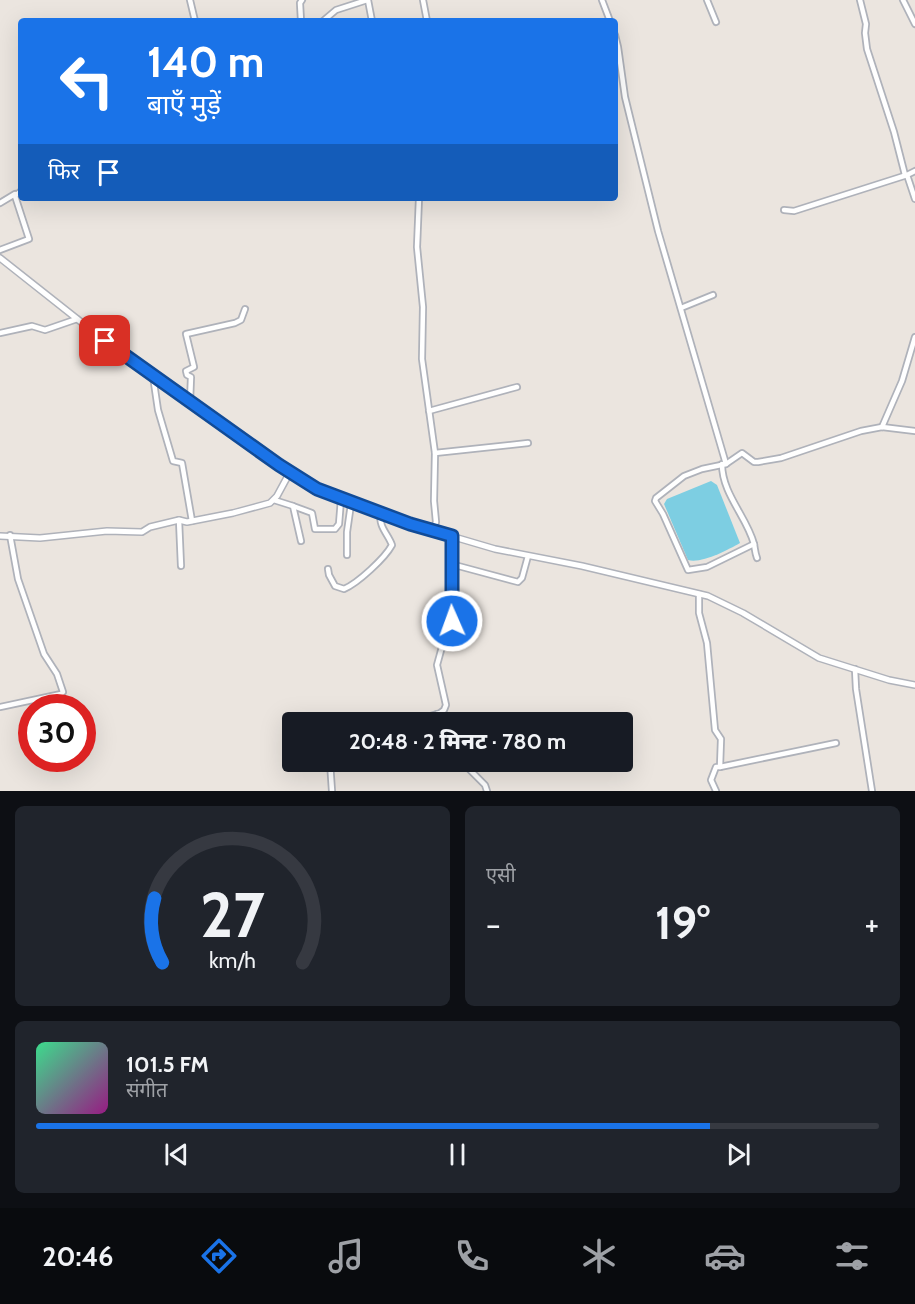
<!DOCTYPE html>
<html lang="hi">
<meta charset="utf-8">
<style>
body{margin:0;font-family:Cabin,"Noto Sans Devanagari",sans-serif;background:#20242c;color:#f1f3f6;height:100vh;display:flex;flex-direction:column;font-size:22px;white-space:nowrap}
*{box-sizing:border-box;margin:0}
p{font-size:20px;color:#9ea1a6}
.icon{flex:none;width:33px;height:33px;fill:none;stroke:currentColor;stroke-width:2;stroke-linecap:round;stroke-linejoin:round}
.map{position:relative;height:791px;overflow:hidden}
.panel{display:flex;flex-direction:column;gap:15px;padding:15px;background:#0d0f14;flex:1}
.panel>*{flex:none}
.top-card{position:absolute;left:18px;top:18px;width:600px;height:183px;border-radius:6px;box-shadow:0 6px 24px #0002;background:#1a73e8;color:#fff;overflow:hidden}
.speed{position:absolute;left:18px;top:694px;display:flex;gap:12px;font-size:30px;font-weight:700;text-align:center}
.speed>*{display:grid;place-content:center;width:78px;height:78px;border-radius:50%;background:#171b24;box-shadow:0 6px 24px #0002;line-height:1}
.speed .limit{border:9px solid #d22;background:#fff;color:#111}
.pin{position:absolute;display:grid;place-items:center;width:51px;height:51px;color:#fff;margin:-26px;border-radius:12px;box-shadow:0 3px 9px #0006}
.me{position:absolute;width:66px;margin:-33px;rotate:358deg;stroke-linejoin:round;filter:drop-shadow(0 0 4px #0008)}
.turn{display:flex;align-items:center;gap:21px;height:126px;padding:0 30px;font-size:27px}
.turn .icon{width:78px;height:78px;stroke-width:2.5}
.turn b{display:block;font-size:42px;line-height:51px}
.then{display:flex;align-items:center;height:57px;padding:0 30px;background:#0003;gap:12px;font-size:22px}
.big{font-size:45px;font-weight:800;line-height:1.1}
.panel .card{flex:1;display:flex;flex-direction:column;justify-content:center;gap:9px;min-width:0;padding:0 21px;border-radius:9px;background:#20242c}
.panel .dial{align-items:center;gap:0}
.dial svg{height:156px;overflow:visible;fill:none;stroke:#363941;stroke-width:7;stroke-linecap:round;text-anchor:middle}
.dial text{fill:#f1f3f6;stroke:none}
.song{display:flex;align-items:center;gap:18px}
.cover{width:72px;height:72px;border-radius:9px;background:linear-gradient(135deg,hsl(150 70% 55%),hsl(310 70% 35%))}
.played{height:6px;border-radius:3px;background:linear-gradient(90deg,#1a73e8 80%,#363941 80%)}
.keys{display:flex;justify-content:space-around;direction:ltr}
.heat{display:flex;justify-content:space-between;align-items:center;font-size:33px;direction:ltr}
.panel .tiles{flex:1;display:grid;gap:15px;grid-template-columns:1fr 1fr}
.card:last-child{grid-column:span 2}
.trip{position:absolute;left:282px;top:712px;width:351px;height:60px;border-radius:6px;background:#171b24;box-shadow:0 6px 24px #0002;font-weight:800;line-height:60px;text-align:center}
.tabs{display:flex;height:96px;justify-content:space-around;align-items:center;background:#090b0e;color:#9ea1a6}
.tabs .icon{width:42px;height:42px}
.tabs .on{color:#1a73e8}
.tabs b{font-size:27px;color:#f1f3f6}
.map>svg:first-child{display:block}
.water{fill:#7dcee2}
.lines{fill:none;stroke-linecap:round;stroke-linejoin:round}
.minor-casing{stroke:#afb2ba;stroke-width:8}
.tertiary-casing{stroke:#afb2ba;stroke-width:8}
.minor{stroke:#fff;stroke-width:4.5}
.tertiary{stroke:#fff;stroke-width:5}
.route-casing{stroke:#114b97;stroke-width:15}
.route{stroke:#1a73e8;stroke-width:10}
</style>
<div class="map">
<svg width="915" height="791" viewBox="0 0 915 791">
<rect width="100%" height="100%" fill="#ebe5df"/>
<!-- water -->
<path class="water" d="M 711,481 L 717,485 L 740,543 C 728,550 701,564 688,560 L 664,504 L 667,499 Z"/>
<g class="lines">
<defs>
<g id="minor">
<polyline points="190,0 195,21"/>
<polyline points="368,0 372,21"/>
<polyline points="423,0 427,21"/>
<polyline points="602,0 610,21"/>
<polyline points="707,0 716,22"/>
<polyline points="860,0 866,24 865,33 867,49 894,132 905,175"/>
<polyline points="903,0 915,24"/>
<polyline points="301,21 300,3 302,0"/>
<polyline points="323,21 336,10 367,0"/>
<polyline points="615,35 618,47 625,97 658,231 726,464"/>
<polyline points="915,171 907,175 915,199"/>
<polyline points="419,198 417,247 423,307 422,359 435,453 434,501 436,522 434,527 436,532"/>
<polyline points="0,203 15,194"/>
<polyline points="784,210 794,211 907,175"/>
<polyline points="0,250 29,239 15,196 21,191"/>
<polyline points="681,308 713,295"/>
<polyline points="0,333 32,326 45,330 77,319"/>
<polyline points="153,376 158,410 173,461 182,463 192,521"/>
<polyline points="190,402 191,377 187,375 186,371 194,367 186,334 235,323 241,320 245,309"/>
<polyline points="429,411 517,387"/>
<polyline points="882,427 902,381 915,337"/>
<polyline points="435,453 528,443"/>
<path d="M 722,464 C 722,494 747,517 754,544 C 755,549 755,553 757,558"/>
<polyline points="274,500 293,506 301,541"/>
<polyline points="293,506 312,513 315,529 335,529 339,524 341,499"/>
<polyline points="179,520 181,566"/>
<polyline points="754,544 707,567 688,570 663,514 655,501 656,498 684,476 702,469 726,464 742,453 754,462 758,462 781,458 861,431 882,427 915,431"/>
<polyline points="347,555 347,532 351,504"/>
<polyline points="451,564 518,582 522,578 528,556"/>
<path d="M 328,569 L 329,575 L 335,586 L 344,589 C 358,583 385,558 392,545 C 388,534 378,526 381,514"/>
<polyline points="699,594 699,613 707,643 715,730 721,739 720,767 716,767 711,780 716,791"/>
<polyline points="855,669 856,689 872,791"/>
<polyline points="0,707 61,694 63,692 57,674 44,654 18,579 10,535"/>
<polyline points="437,714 440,723"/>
<polyline points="408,723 440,713 444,710 446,705 437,665 446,632 452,621 452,536"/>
<polyline points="330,762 332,791"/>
<polyline points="462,762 485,785 487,791"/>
<polyline points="720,767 836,743"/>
</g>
<g id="tertiary">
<polyline points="0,258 119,352 279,465 317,489 410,524 495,549 582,566 708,596 743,613 819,658 889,680 915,685"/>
<polyline points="0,536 40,538 107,531 142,532 150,527 179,520 187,522 233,513 270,503 277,496 290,472"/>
</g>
</defs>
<!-- minor casing -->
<use href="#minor" class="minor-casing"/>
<!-- tertiary casing -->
<use href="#tertiary" class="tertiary-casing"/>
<!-- minor -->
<use href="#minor" class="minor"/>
<!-- tertiary -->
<use href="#tertiary" class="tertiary"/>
</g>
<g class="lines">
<defs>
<polyline id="route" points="105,341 279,465 317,489 410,524 452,536 452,621"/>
</defs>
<!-- route casing -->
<use href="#route" class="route-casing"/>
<!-- route -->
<use href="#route" class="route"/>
</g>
</svg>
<div class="speed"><div class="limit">30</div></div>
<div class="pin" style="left:105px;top:341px;background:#d93025"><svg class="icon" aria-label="arrive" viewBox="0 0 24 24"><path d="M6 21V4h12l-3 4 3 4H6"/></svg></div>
<svg class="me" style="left:452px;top:621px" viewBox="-20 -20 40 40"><circle r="17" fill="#1a73e8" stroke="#fff" stroke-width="3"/><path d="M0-11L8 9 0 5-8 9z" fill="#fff"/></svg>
<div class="trip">20:48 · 2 मिनट · 780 m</div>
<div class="top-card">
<div class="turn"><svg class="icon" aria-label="left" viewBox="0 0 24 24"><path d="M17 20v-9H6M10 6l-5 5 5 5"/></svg><div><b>140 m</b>बाएँ मुड़ें</div></div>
<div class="then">फिर<svg class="icon" aria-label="arrive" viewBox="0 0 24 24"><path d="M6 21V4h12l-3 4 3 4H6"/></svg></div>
</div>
</div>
<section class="panel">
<div class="tiles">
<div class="card dial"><svg viewBox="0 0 100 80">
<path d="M14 69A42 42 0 1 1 86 69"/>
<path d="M14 69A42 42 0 0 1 10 36" stroke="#1a73e8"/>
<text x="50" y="56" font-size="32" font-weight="700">27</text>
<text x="50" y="72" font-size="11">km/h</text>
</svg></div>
<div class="card"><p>एसी</p>
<div class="heat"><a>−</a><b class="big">19°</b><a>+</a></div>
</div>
<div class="card">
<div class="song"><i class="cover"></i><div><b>101.5 FM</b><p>संगीत</p></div></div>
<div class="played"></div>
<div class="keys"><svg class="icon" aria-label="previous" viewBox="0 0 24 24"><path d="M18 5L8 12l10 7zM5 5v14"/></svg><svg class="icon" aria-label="pause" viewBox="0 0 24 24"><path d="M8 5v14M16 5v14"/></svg><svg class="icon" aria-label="next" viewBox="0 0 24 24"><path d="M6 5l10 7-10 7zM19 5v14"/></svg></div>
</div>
</div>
</section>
<nav class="tabs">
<b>20:46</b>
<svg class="icon on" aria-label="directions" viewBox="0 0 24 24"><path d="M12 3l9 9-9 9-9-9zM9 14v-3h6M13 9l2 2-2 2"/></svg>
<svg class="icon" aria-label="music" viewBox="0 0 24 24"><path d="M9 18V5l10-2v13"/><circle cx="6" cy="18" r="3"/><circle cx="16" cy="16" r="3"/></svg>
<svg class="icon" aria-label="phone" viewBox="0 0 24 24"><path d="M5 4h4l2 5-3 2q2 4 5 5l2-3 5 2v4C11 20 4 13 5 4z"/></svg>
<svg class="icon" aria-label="climate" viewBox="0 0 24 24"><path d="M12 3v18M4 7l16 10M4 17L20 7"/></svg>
<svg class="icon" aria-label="car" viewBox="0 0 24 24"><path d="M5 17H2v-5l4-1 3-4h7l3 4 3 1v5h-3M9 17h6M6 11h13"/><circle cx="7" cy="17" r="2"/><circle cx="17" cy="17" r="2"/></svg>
<svg class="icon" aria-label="filters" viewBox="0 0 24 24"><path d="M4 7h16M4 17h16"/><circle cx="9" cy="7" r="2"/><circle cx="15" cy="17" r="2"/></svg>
</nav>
